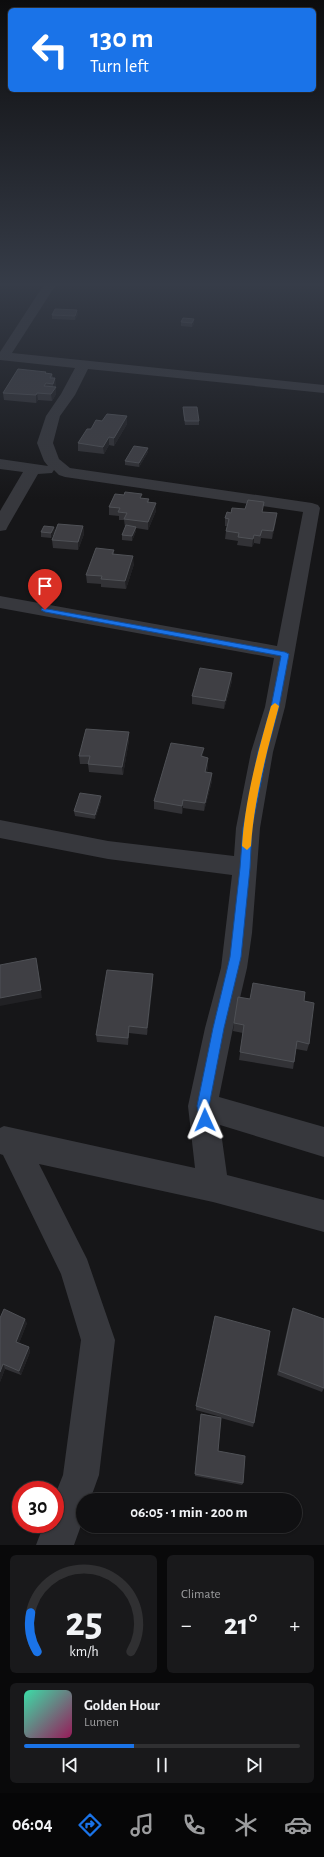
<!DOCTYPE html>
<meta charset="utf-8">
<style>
body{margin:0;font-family:"Alegreya Sans",sans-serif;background:#19191b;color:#f1f3f6;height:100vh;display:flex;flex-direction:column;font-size:15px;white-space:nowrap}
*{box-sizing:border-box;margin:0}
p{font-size:13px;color:#9c9d9f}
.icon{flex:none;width:22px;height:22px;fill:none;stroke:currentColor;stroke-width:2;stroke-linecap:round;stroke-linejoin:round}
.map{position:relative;height:1545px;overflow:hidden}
.drawer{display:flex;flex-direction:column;gap:10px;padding:10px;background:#09090a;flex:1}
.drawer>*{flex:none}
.top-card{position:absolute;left:8px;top:8px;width:308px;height:84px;border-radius:6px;box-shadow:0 1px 3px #0004,0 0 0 1px #303032;background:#1a73e8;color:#fff;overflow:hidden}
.speed{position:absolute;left:12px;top:1481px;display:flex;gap:8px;font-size:20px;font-weight:700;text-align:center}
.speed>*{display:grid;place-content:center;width:52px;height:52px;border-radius:50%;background:#101012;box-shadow:0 1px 3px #0004,0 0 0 1px #303032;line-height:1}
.speed .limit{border:6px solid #d22;background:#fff;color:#111}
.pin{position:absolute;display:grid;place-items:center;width:34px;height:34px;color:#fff;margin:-41px -17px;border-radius:50% 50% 50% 0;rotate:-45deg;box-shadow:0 0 4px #0007}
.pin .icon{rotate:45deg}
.me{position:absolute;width:44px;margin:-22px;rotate:359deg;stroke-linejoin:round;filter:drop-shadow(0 0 3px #0008)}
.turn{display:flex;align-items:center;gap:14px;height:84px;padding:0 16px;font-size:18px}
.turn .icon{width:52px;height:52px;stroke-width:2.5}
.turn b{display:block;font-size:28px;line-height:34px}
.big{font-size:30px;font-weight:700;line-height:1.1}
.drawer .card{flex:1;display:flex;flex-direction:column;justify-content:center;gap:6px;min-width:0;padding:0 14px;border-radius:6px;background:#19191b}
.drawer .dial{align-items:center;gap:0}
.dial svg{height:104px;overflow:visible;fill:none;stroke:#303032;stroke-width:7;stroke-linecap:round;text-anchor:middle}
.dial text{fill:#f1f3f6;stroke:none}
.song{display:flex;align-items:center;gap:12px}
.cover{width:48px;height:48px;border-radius:6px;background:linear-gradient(135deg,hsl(160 70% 55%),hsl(330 70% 35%))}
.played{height:4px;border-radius:2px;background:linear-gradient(90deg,#1a73e8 40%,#303032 40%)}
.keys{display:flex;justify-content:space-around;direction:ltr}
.heat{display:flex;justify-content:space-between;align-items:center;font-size:22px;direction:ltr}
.drawer .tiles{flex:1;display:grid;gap:10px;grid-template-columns:1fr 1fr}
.card:last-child{grid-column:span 2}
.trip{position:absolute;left:76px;top:1493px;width:226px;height:40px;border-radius:20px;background:#101012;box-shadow:0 1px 3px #0004,0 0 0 1px #303032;font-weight:700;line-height:40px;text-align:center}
.tabs{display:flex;height:64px;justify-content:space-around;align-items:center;background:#060607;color:#9c9d9f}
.tabs .icon{width:28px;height:28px}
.tabs .active{color:#1a73e8}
.tabs b{font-size:18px;color:#f1f3f6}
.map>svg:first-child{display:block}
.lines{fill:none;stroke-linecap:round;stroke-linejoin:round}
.street{fill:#37383d;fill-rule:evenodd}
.wall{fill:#323236}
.shaded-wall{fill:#212124}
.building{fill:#3f3f44;stroke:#4f5156}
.route{fill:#1a73e8;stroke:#114b97}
.slow{fill:#f59e0b}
</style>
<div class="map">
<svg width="324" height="1545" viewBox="0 0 324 1545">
<rect width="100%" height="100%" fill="#161618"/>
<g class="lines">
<!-- street -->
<polygon class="street" points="45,283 57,283 12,353 324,385 324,393 88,369 75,395 60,416 53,443 59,459 70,468 312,503 318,505 320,508 285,707 273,752 260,828 252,933 247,968 233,1028 219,1097 324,1127 324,1157 220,1125 227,1175 324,1200 324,1232 213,1202 39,1164 87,1259 115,1340 99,1475 90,1500 83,1500 83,1520 74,1545 36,1545 44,1524 55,1524 55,1495 63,1475 81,1340 61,1274 3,1155 0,1154 0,1128 4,1126 195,1168 188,1106 205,1028 221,968 232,875 108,859 0,838 0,820 108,841 234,856 236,828 251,752 265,707 274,658 0,608 0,596 277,646 303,512 65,477 59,475 54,470 52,473 38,474 8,526 6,530 0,531 0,511 23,472 0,469 0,459 48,466 44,461 37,443 46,416 61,394 75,368 0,360 0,352"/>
</g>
<!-- wall -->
<g class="wall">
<polygon points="78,314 75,320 52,319 52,315"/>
<polygon points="194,319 194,323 192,327 181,326 181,322"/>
<polygon points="46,372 46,373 52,374 53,378 55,378 56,394 52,401 38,400 36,403 4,400 3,393"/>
<polygon points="183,407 199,421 199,425 185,425 183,412"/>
<polygon points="127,416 127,424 114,446 109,445 104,454 78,451 78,443 91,429 102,421"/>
<polygon points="148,448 148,452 139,467 125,465 125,461"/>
<polygon points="142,498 149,499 149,502 156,511 148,530 136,528 136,531 132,541 122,540 122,535 126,527 125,527 124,520 119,520 119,516 109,515 109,507"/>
<polygon points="263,512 276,521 272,539 261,538 260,544 254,543 252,547 237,545 238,541 225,539 226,531 227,526 225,526 225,518 231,513"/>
<polygon points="83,526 84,534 78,550 53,548 52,540"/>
<polygon points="55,531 51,538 41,537 41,532"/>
<polygon points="114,550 114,554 134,564 126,589 101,587 101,584 87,583 86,575"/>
<polygon points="232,673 232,681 224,709 192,704 192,696"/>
<polygon points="129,740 123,775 89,772 88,764 80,764 79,756"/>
<polygon points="203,757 208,758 208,766 207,772 212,773 212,781 204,811 183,808 182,814 154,809 154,801"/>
<polygon points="101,801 95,819 75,816 74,811"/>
<polygon points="153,974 153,981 147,1035 129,1033 128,1045 97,1042 96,1035"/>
<polygon points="250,999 304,1001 309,1044 307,1051 296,1049 293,1069 239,1060 243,1033 233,1031 234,1023"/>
<polygon points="293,1308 324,1388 322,1392 277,1375 291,1313"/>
<polygon points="0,1318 27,1323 19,1343 29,1347 30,1352 21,1375 5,1369 0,1382"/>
<polygon points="196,1406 254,1423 253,1427 221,1418 218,1451 243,1483 242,1485 195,1476 201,1414 221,1417 196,1410"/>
</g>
<!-- shaded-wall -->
<g class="shaded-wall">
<polygon points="77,310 78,314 75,320 75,316"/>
<polygon points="194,319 194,323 192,327 192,323"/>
<polygon points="55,378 56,386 53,391 53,384"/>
<polygon points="56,387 56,394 52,401 51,394"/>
<polygon points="37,393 38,400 36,403 36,395"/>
<polygon points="127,416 127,424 114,446 114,438"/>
<polygon points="109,437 109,445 104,454 103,447"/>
<polygon points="148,448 148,452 139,467 139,463"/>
<polygon points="156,503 156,511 148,530 148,522"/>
<polygon points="277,513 276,521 272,539 273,531"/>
<polygon points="83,526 84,534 78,550 78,542"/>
<polygon points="54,527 55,531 51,538 51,533"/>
<polygon points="136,527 136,531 132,541 132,536"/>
<polygon points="254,535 254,543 252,547 253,539"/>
<polygon points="133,556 134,564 126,589 125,581"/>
<polygon points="232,673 232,681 224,709 225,701"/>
<polygon points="129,732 129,740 123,775 122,767"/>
<polygon points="204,748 203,756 201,764 201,756"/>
<polygon points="208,758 208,766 205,780 205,772"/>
<polygon points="212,773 212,781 204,811 205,803"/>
<polygon points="101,796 101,801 95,819 95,815"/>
<polygon points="183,800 183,808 182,814 182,806"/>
<polygon points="36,958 42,998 0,1006 0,998"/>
<polygon points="153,974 153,981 147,1035 147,1028"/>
<polygon points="25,1319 27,1323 18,1346 16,1342"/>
<polygon points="29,1347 30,1352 21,1375 19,1371"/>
<polygon points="3,1364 5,1369 0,1382 0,1372"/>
</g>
<!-- building -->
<g class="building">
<polygon points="55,309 77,310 75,316 52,315"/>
<polygon points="183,318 194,319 192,323 181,322"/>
<polygon points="18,369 46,372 45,373 52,374 50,378 55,378 53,384 46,383 44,386 56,387 51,394 37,393 36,395 3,393"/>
<polygon points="183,407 197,407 199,421 185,421"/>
<polygon points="107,414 127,416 114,438 109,437 103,447 78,443 87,429 91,429 96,420 102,421"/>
<polygon points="134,446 148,448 139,463 125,461"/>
<polygon points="125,492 142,494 140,498 149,499 147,502 156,503 148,522 124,519 127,513 118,512 120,508 109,507 115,494 124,495"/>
<polygon points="248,500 264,502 262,512 277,513 273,531 262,530 260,536 254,535 253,539 238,537 239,533 226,531 229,519 225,518 227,512 231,513 232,508 245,509"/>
<polygon points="58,524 83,526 78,542 52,540"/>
<polygon points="126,525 136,527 132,536 122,535"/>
<polygon points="44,526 54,527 51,533 41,532"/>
<polygon points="96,548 114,550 112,554 133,556 125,581 101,579 102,576 86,575"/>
<polygon points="200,668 232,673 225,701 192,696"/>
<polygon points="86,729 129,732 122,767 88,764 90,756 79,756"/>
<polygon points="171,743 204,748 201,756 208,758 205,772 212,773 205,803 183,800 182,806 154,801"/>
<polygon points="80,793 101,796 95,815 74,811"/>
<polygon points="36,958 41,990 0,998 0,965"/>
<polygon points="107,970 153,974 147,1028 129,1026 128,1038 96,1035"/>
<polygon points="253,983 305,992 304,1001 314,1003 309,1044 297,1041 294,1062 240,1052 244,1025 234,1023 238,997 250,999"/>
<polygon points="293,1308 324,1319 324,1388 279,1371"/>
<polygon points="4,1309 25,1319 16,1342 29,1347 19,1371 3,1364 0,1372 0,1318"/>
<polygon points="215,1316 270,1331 254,1423 196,1406"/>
<polygon points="201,1414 221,1418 218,1451 245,1456 243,1483 195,1474"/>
</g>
<!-- sky -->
<linearGradient id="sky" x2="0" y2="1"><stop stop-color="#0c0c0d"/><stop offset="0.57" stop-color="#363c48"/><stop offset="1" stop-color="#363c48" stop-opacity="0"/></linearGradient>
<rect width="324" height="499" fill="url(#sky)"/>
<!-- route -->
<polygon class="route" points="42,608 285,652 289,654 279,707 267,752 252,828 250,868 241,957 224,1028 209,1106 211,1120 209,1124 205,1126 201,1124 197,1106 213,1028 230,957 240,868 243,828 258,752 271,707 281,656 45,612 41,610"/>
<!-- slow -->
<path class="slow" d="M 275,703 L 279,706 C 267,751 254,799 251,846 L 247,850 L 242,846 C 245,799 258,751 271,706 Z"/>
</svg>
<div class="speed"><div class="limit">30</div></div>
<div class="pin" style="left:45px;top:610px;background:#d93025"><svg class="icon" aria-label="arrive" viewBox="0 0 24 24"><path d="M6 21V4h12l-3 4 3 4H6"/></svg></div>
<svg class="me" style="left:205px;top:1120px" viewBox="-20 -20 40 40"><path d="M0-17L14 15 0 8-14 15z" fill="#1a73e8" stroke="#fff" stroke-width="4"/></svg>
<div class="trip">06:05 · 1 min · 200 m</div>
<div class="top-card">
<div class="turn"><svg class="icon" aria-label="left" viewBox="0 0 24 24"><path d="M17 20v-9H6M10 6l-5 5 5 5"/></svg><div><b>130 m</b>Turn left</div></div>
</div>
</div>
<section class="drawer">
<div class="tiles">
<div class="card dial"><svg viewBox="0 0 100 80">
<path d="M14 69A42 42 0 1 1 86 69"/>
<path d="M14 69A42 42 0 0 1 9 39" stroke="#1a73e8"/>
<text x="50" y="56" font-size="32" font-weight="700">25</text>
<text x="50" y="72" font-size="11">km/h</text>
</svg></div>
<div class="card"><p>Climate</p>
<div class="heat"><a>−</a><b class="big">21°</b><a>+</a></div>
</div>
<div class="card">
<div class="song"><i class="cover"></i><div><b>Golden Hour</b><p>Lumen</p></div></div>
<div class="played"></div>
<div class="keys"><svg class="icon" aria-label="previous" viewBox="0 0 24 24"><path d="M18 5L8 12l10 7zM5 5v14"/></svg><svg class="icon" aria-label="pause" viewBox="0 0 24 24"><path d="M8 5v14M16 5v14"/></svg><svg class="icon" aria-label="next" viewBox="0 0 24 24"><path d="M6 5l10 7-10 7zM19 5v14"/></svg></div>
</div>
</div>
</section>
<nav class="tabs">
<b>06:04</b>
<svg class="icon active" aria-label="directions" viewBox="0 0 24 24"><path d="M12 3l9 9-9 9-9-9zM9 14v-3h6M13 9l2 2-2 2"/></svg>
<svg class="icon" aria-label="music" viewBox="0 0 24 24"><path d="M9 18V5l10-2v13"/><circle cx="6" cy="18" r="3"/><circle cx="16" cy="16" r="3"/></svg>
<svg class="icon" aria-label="phone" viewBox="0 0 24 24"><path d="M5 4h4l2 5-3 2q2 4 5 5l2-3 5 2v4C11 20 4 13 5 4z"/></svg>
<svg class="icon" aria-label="climate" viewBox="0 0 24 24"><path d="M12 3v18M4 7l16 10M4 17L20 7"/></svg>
<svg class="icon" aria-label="car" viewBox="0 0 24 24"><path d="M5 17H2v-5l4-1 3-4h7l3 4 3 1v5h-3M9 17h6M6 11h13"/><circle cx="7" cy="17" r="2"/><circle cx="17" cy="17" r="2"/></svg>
</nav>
